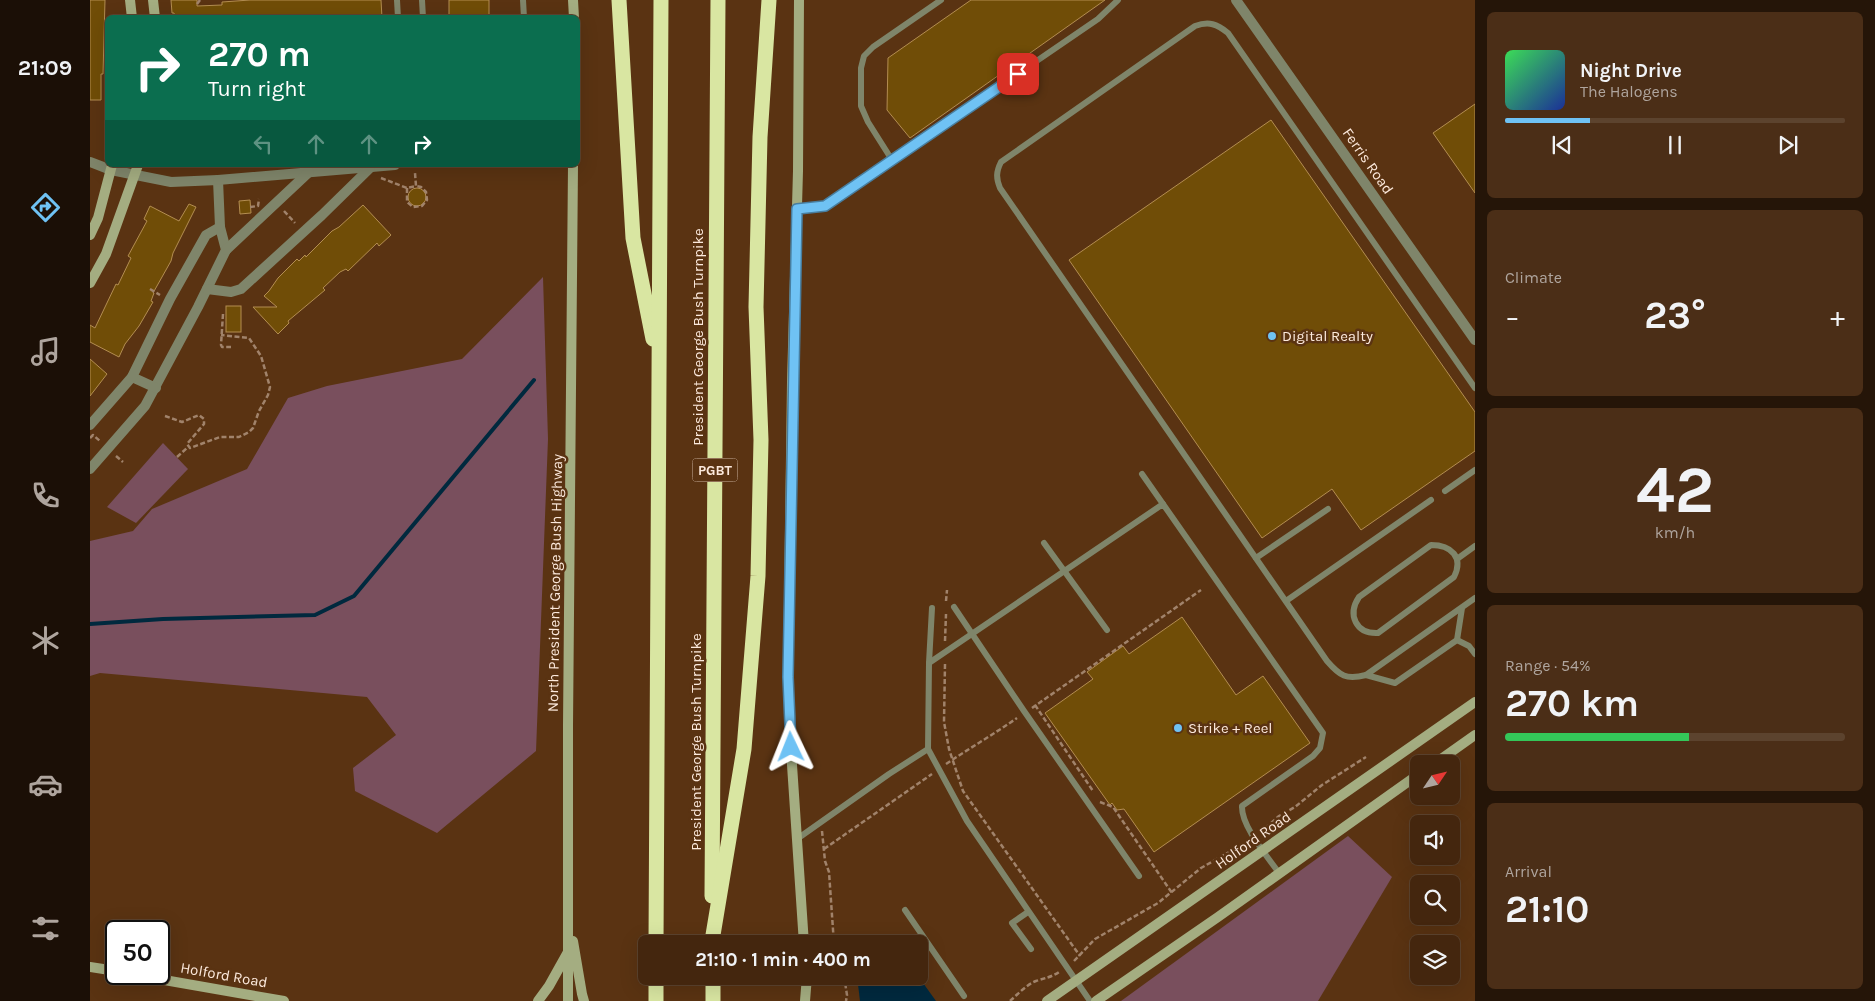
<!DOCTYPE html>
<meta charset="utf-8">
<style>
body{margin:0;font-family:Karla,sans-serif;background:#4b2e17;color:#f1f3f6;height:100vh;display:flex;flex-direction:column;font-size:19px;white-space:nowrap}
*{box-sizing:border-box;margin:0}
p{font-size:16px;color:#afa59e}
.icon{flex:none;width:28px;height:28px;fill:none;stroke:currentColor;stroke-width:2;stroke-linecap:round;stroke-linejoin:round}
.map{position:relative;flex:1;overflow:hidden}
.side{display:flex;flex-direction:column;gap:12px;padding:12px;background:#251508;width:400px}
.side>*{flex:none}
.top-card{position:absolute;left:15px;top:15px;width:475px;height:152px;border-radius:8px;box-shadow:0 5px 20px #0002,0 0 0 1px #5c432e;background:#0b6e4f;color:#fff;overflow:hidden}
.needle{width:32px;rotate:55deg}
.tools{position:absolute;left:1320px;top:755px;display:grid;gap:10px}
.tools a{display:grid;place-items:center;width:50px;height:50px;border-radius:8px;background:#44260e;box-shadow:0 5px 20px #0002,0 0 0 1px #5c432e;font-size:25px}
.speed{position:absolute;left:15px;top:920px;display:flex;gap:10px;font-size:25px;font-weight:700;text-align:center}
.speed>*{display:grid;place-content:center;width:65px;height:65px;border-radius:50%;background:#44260e;box-shadow:0 5px 20px #0002,0 0 0 1px #5c432e;line-height:1}
.speed .limit{border:2px solid #111;border-radius:8px;background:#fff;color:#111}
.pin{position:absolute;display:grid;place-items:center;width:42px;height:42px;color:#fff;margin:-21px;border-radius:10px;box-shadow:0 2px 8px #0006}
.me{position:absolute;width:55px;margin:-28px;rotate:358deg;stroke-linejoin:round;filter:drop-shadow(0 0 4px #0008)}
.turn{display:flex;align-items:center;gap:18px;height:105px;padding:0 20px;font-size:22px}
.turn .icon{width:65px;height:65px;stroke-width:2.5}
.turn b{display:block;font-size:35px;line-height:42px}
.lanes{display:flex;align-items:center;height:48px;padding:0 20px;background:#0003;justify-content:center;gap:25px;direction:ltr}
.lanes .off{opacity:.35}
.big{font-size:38px;font-weight:700;line-height:1.1}
.side .card{flex:1;display:flex;flex-direction:column;justify-content:center;gap:8px;min-width:0;padding:0 18px;border-radius:8px;background:#4b2e17}
.side .dial{align-items:center;gap:0}
.dial b{font-size:65px;line-height:1}
.song{display:flex;align-items:center;gap:15px}
.cover{width:60px;height:60px;border-radius:8px;background:linear-gradient(135deg,hsl(130 70% 55%),hsl(230 70% 35%))}
.played{height:5px;border-radius:2px;background:linear-gradient(90deg,#6fc2f4 25%,#5c432e 25%)}
.keys{display:flex;justify-content:space-around;direction:ltr}
.heat{display:flex;justify-content:space-between;align-items:center;font-size:28px;direction:ltr}
.charge{height:8px;border-radius:4px;background:linear-gradient(90deg,#34c759 54%,#5c432e 0)}
.trip{position:absolute;left:548px;top:935px;width:290px;height:50px;border-radius:8px;background:#44260e;box-shadow:0 5px 20px #0002,0 0 0 1px #5c432e;font-weight:700;line-height:50px;text-align:center}
main{display:flex;flex:1;min-height:0}
.tab-bar{display:flex;flex-direction:column;width:90px;justify-content:space-around;align-items:center;background:#1b0f06;color:#afa59e}
.tab-bar .icon{width:35px;height:35px}
.tab-bar .selected{color:#6fc2f4}
.tab-bar b{font-size:22px;color:#f1f3f6}
.map>svg:first-child{display:block}
.green{fill:#794f5d}
.water{fill:#00293e}
.lines{fill:none;stroke-linecap:round;stroke-linejoin:round}
.stream{stroke:#00293e;stroke-width:4}
.building{fill:#704d07;stroke:#b38d51}
.path{stroke:#a1836b;stroke-width:2.5;stroke-dasharray:5 2.5;stroke-linecap:butt}
.lane{stroke:#7f856a;stroke-width:6}
.street{stroke:#7f856a;stroke-width:10}
.secondary{stroke:#a4ad81;stroke-width:10}
.highway{stroke:#d9e6a2;stroke-width:15}
.route-casing{stroke:#487e9f;stroke-width:12}
.route{stroke:#6fc2f4;stroke-width:9}
.poi-dot{fill:#6fc2f4;stroke:#5a3312;stroke-width:2}
.labels{text-anchor:middle;stroke-width:5;stroke-linejoin:round;paint-order:stroke}
.shield{fill:#5a3312;stroke:#cbb29f;stroke-width:1}
.shield-label{font-size:14px;font-weight:bold;fill:#fce9dc}
.street-label{font-size:15px;fill:#fce9dc;stroke:#5a3312}
.poi-label{font-size:15px;fill:#fce9dc;stroke:#5a3312;text-anchor:start}
</style>
<main>
<nav class="tab-bar">
<b>21:09</b>
<svg class="icon selected" aria-label="directions" viewBox="0 0 24 24"><path d="M12 3l9 9-9 9-9-9zM9 14v-3h6M13 9l2 2-2 2"/></svg>
<svg class="icon" aria-label="music" viewBox="0 0 24 24"><path d="M9 18V5l10-2v13"/><circle cx="6" cy="18" r="3"/><circle cx="16" cy="16" r="3"/></svg>
<svg class="icon" aria-label="phone" viewBox="0 0 24 24"><path d="M5 4h4l2 5-3 2q2 4 5 5l2-3 5 2v4C11 20 4 13 5 4z"/></svg>
<svg class="icon" aria-label="climate" viewBox="0 0 24 24"><path d="M12 3v18M4 7l16 10M4 17L20 7"/></svg>
<svg class="icon" aria-label="car" viewBox="0 0 24 24"><path d="M5 17H2v-5l4-1 3-4h7l3 4 3 1v5h-3M9 17h6M6 11h13"/><circle cx="7" cy="17" r="2"/><circle cx="17" cy="17" r="2"/></svg>
<svg class="icon" aria-label="filters" viewBox="0 0 24 24"><path d="M4 7h16M4 17h16"/><circle cx="9" cy="7" r="2"/><circle cx="15" cy="17" r="2"/></svg>
</nav>
<div class="map">
<svg width="1385" height="1001" viewBox="0 0 1385 1001">
<rect width="100%" height="100%" fill="#5a3312"/>
<!-- green -->
<g class="green">
<polygon points="453,277 458,439 446,751 347,833 265,791 263,768 306,735 277,697 10,673 0,676 0,541 43,531 62,509 157,469 198,398 237,386 372,359"/>
<polygon points="73,443 98,469 46,523 17,507"/>
<polygon points="1258,836 1302,877 1228,1001 1031,1001"/>
</g>
<!-- water -->
<polygon class="water" points="767,976 828,976 846,1001 770,1001"/>
<g class="lines">
<!-- stream -->
<polyline class="stream" points="0,624 73,619 225,615 264,596 444,380"/>
</g>
<!-- building -->
<g class="building">
<polygon points="0,0 15,0 13,74 11,74 11,100 0,100"/>
<polygon points="81,0 107,0 107,6 132,5 132,2 160,0 291,0 292,18 85,18 84,13 82,13"/>
<rect x="359" y="0" width="40" height="18"/>
<polygon points="881,0 1015,0 820,138 797,110 798,58"/>
<polygon points="1385,104 1385,193 1343,133"/>
<polygon points="1181,120 1385,412 1385,451 1271,530 1242,489 1172,538 979,260"/>
<circle cx="327" cy="197" r="9"/>
<polygon points="160,200 161,213 150,214 149,201"/>
<polygon points="99,204 106,207 83,253 81,261 63,293 64,293 61,301 63,302 49,326 35,344 29,357 0,342 0,325 5,328 26,284 28,285 41,258 38,256 57,221 54,219 60,206 89,221"/>
<polygon points="273,205 301,235 289,246 287,243 258,271 256,269 250,272 233,288 235,290 198,321 199,323 188,334 163,307 187,307 174,296 179,291 188,278 207,259 209,261 215,255 216,257 242,231 249,227"/>
<rect x="136" y="306" width="15" height="26"/>
<polygon points="0,359 17,374 0,396"/>
<polygon points="1092,617 1146,695 1173,676 1220,743 1064,852 1034,809 1027,810 1022,803 1020,805 955,713 1003,679 997,672 1033,646 1039,654"/>
</g>
<g class="lines">
<!-- path -->
<g class="path">
<polyline points="107,4 110,0"/>
<polyline points="291,178 317,188 326,186 325,173"/>
<polyline points="317,188 317,202 323,207 332,206 337,200 336,192 331,187 326,186"/>
<polyline points="160,207 168,206 169,199"/>
<polyline points="194,211 205,223"/>
<polyline points="60,289 70,295"/>
<polyline points="133,314 131,345 132,347 141,347"/>
<polyline points="75,416 92,422 109,415 114,419 114,424 97,444 100,448 130,437 149,437 159,432 163,428 169,411 178,395 180,387 171,356 159,338 131,335"/>
<polyline points="0,438 3,435 10,441"/>
<polyline points="26,456 33,462"/>
<polyline points="87,457 98,447"/>
<polyline points="856,601 857,590"/>
<polyline points="855,641 856,614"/>
<polyline points="855,664 854,722 859,749 873,791 990,956"/>
<polyline points="945,705 1003,791"/>
<polyline points="942,708 1111,590"/>
<path d="M 856,764 C 880,748 904,734 927,718"/>
<polyline points="1010,802 1023,807 1082,893"/>
<polyline points="732,831 735,861 739,872 744,944"/>
<polyline points="1170,833 1189,816 1205,807 1232,785 1276,757"/>
<polyline points="734,849 842,774"/>
<polyline points="984,961 1005,939 1068,903 1111,868 1157,842"/>
<polyline points="754,976 757,995 756,1001"/>
<path d="M 920,1001 C 928,994 936,985 946,981 C 955,978 962,977 969,972"/>
</g>
<!-- lane -->
<g class="lane">
<polyline points="307,0 308,18"/>
<polyline points="332,0 333,18"/>
<polyline points="433,0 434,18"/>
<polyline points="802,160 778,122 771,106 771,68 774,56 783,47 851,0"/>
<polyline points="707,209 735,206 1008,19 1028,0"/>
<path d="M 1385,388 L 1138,33 C 1127,24 1119,21 1105,26 L 911,162 C 906,172 906,178 910,188 L 1237,661 C 1250,676 1256,680 1276,675 L 1385,598"/>
<polyline points="1052,474 1073,504"/>
<polyline points="1355,491 1385,470"/>
<polyline points="954,543 1017,630"/>
<path d="M 1341,545 C 1361,545 1374,557 1364,577 L 1288,633 C 1266,634 1257,615 1269,597 Z"/>
<polyline points="1166,558 1238,509"/>
<polyline points="1367,559 1385,546"/>
<polyline points="1196,601 1341,500"/>
<polyline points="864,607 934,711 1049,876"/>
<polyline points="1367,640 1379,646 1385,654"/>
<polyline points="839,663 842,608"/>
<polyline points="1276,675 1305,683 1367,640 1372,608"/>
<polyline points="707,839 799,774 838,749"/>
<polyline points="815,910 874,996"/>
<polyline points="938,912 922,923 941,949"/>
<path d="M 1000,1001 L 877,821 L 838,749 L 839,663 L 1073,504 L 1233,733 L 1230,748 L 1223,756 L 1152,806 C 1151,826 1177,856 1189,873"/>
</g>
<!-- street -->
<g class="street">
<polyline points="1146,0 1385,340"/>
<polyline points="0,162 21,170 81,182 128,180 130,227 136,250 108,307 55,406 0,469"/>
<polyline points="128,180 305,165"/>
<polyline points="136,250 219,172"/>
<polyline points="117,289 141,292 151,289 232,215 280,168"/>
<polyline points="42,377 66,388"/>
<polyline points="0,425 42,377 80,299 116,235 130,227"/>
</g>
<!-- secondary -->
<g class="secondary">
<polyline points="40,0 42,18"/>
<polyline points="63,0 65,18"/>
<polyline points="483,0 484,18"/>
<polyline points="709,0 708,171 702,382 698,677 702,765 714,944"/>
<polyline points="0,235 8,218 22,165"/>
<polyline points="0,283 16,254 48,165"/>
<polyline points="1344,764 1385,735"/>
<polyline points="483,941 492,994 494,1001"/>
<polyline points="0,967 26,971"/>
<polyline points="40,974 194,1001"/>
<polyline points="448,1001 459,986 478,952"/>
<polyline points="478,1001 478,725 483,165"/>
<polyline points="715,1001 717,976"/>
<polyline points="957,1001 1385,702"/>
<polyline points="1006,1001 1128,917 1329,774"/>
</g>
<!-- highway -->
<g class="highway">
<polyline points="529,0 543,238 563,339"/>
<polyline points="622,896 628,0"/>
<polyline points="622,941 654,749 668,576 671,440 666,307 670,137 679,0"/>
<polyline points="566,944 571,0"/>
<polyline points="623,976 623,1001"/>
<polyline points="566,1001 566,976"/>
</g>
</g>
<g class="lines">
<defs>
<polyline id="route" points="701,747 698,677 707,209 735,206 928,74"/>
</defs>
<!-- route casing -->
<use href="#route" class="route-casing"/>
<!-- route -->
<use href="#route" class="route"/>
</g>
<!-- markers -->
<g class="poi-dot">
<circle cx="1182" cy="336" r="5"/>
<circle cx="1088" cy="728" r="5"/>
</g>
<g class="labels">
<!-- shield labels -->
<rect class="shield" x="602.5" y="458.5" width="45" height="23" rx="4"/>
<g class="shield-label">
<text x="625" y="475">PGBT</text>
</g>
<!-- street labels -->
<g class="street-label">
<text transform="translate(1278 161) rotate(55)" y="5">Ferris Road</text>
<text transform="translate(608 337) rotate(-90)" y="5">President George Bush Turnpike</text>
<text transform="translate(465 583) rotate(-89)" y="5">North President George Bush Highway</text>
<text transform="translate(606 742) rotate(-90)" y="5">President George Bush Turnpike</text>
<text transform="translate(1163 840) rotate(-35)" y="5">Holford Road</text>
<text transform="translate(134 975) rotate(10)" y="5">Holford Road</text>
</g>
<!-- poi labels -->
<g class="poi-label">
<text x="1192" y="341">Digital Realty</text>
<text x="1098" y="733">Strike + Reel</text>
</g>
</g>
</svg>
<div class="tools">
<a><svg class="needle" viewBox="-14 -14 28 28"><path d="M0-13l5 13h-10z" fill="#e53935"/><path d="M0 13l5-13h-10z" fill="#afa59e"/></svg></a>
<a><svg class="icon" aria-label="sound" viewBox="0 0 24 24"><path d="M4 9h4l5-4v14l-5-4H4zM17 9q2 3 0 6"/></svg></a>
<a><svg class="icon" aria-label="search" viewBox="0 0 24 24"><circle cx="10" cy="10" r="6"/><path d="M15 15l6 6"/></svg></a>
<a><svg class="icon" aria-label="layers" viewBox="0 0 24 24"><path d="M12 4l9 5-9 5-9-5zM3 14l9 5 9-5"/></svg></a>
</div>
<div class="speed"><div class="limit">50</div></div>
<div class="pin" style="left:928px;top:74px;background:#d93025"><svg class="icon" aria-label="arrive" viewBox="0 0 24 24"><path d="M6 21V4h12l-3 4 3 4H6"/></svg></div>
<svg class="me" style="left:701px;top:747px" viewBox="-20 -20 40 40"><path d="M0-17L14 15 0 8-14 15z" fill="#6fc2f4" stroke="#fff" stroke-width="4"/></svg>
<div class="trip">21:10 · 1 min · 400 m</div>
<div class="top-card">
<div class="turn"><svg class="icon" aria-label="right" viewBox="0 0 24 24"><path d="M7 20v-9h11M14 6l5 5-5 5"/></svg><div><b>270 m</b>Turn right</div></div>
<div class="lanes"><svg class="icon off" aria-label="left" viewBox="0 0 24 24"><path d="M17 20v-9H6M10 6l-5 5 5 5"/></svg><svg class="icon off" aria-label="ahead" viewBox="0 0 24 24"><path d="M12 20V5M6 11l6-6 6 6"/></svg><svg class="icon off" aria-label="ahead" viewBox="0 0 24 24"><path d="M12 20V5M6 11l6-6 6 6"/></svg><svg class="icon" aria-label="right" viewBox="0 0 24 24"><path d="M7 20v-9h11M14 6l5 5-5 5"/></svg></div>
</div>
</div>
<section class="side">
<div class="card">
<div class="song"><i class="cover"></i><div><b>Night Drive</b><p>The Halogens</p></div></div>
<div class="played"></div>
<div class="keys"><svg class="icon" aria-label="previous" viewBox="0 0 24 24"><path d="M18 5L8 12l10 7zM5 5v14"/></svg><svg class="icon" aria-label="pause" viewBox="0 0 24 24"><path d="M8 5v14M16 5v14"/></svg><svg class="icon" aria-label="next" viewBox="0 0 24 24"><path d="M6 5l10 7-10 7zM19 5v14"/></svg></div>
</div>
<div class="card"><p>Climate</p>
<div class="heat"><a>−</a><b class="big">23°</b><a>+</a></div>
</div>
<div class="card dial"><b>42</b><p>km/h</p></div>
<div class="card"><p>Range · 54%</p><b class="big">270 km</b><div class="charge"></div></div>
<div class="card"><p>Arrival</p><b class="big">21:10</b></div>
</section>
</main>
